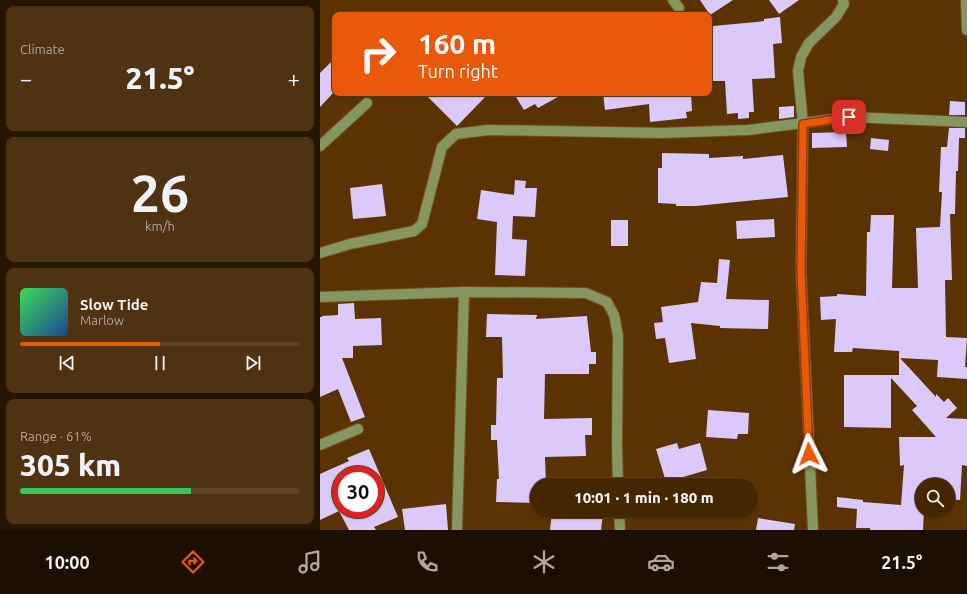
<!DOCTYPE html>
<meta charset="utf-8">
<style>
body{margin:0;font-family:Ubuntu,sans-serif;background:#4e3211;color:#f1f3f6;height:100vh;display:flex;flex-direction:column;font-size:15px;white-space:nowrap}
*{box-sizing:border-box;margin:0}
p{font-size:13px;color:#afa599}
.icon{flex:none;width:22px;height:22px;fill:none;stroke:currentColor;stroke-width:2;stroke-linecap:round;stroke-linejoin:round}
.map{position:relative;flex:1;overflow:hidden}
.details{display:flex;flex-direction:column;gap:6px;padding:6px;background:#251501;width:320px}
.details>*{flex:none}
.banner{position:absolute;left:12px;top:12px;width:380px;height:84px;border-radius:8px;box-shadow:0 1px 3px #0004,0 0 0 1px #5c4324;background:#ea580c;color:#fff;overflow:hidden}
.buttons{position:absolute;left:595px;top:478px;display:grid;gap:8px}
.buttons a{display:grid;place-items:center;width:40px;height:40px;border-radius:50%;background:#442602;box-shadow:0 1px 3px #0004,0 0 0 1px #5c4324;font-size:20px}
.speed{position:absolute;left:12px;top:466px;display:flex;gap:8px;font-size:20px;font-weight:700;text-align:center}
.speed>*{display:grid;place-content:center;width:52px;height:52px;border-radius:50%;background:#442602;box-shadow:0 1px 3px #0004,0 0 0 1px #5c4324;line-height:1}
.speed .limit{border:6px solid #d22;background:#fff;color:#111}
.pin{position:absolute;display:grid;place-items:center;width:34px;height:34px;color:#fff;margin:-17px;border-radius:8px;box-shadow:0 2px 6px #0006}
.me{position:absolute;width:44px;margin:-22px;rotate:357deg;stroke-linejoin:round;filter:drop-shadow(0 0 3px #0008)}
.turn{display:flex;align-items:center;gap:14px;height:84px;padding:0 20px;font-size:18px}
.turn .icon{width:52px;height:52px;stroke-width:2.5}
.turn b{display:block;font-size:28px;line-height:34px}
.big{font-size:30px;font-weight:800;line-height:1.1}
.details .widget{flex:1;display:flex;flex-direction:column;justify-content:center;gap:6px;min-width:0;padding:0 14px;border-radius:8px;background:#4e3211}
.details .dial{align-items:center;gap:0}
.dial b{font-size:52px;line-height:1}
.song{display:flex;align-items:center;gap:12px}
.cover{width:48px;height:48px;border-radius:6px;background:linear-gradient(135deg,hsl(130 70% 55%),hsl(220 70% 35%))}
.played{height:4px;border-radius:2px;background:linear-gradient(90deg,#ea580c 50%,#5c4324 50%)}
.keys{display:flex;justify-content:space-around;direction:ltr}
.heat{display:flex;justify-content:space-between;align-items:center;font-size:22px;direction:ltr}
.charge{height:6px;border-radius:3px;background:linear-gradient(90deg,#34c759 61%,#5c4324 0)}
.trip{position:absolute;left:210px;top:478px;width:228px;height:40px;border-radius:20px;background:#442602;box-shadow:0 1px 3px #0004,0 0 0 1px #5c4324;font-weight:800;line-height:40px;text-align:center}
.dock{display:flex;height:64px;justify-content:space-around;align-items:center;background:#1b0f01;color:#afa599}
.dock .icon{width:28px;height:28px}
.dock .on{color:#ea580c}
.dock b{font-size:18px;color:#f1f3f6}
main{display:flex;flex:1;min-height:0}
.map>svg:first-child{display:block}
.building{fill:#dcc9fb;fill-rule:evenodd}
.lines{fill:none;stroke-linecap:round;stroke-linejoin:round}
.minor-casing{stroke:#754f23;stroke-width:12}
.minor{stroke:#85965e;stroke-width:10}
.route-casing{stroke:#983908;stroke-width:10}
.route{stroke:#ea580c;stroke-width:7}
</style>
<main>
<section class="details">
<div class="widget"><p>Climate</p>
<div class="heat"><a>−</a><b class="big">21.5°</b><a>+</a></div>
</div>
<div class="widget dial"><b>26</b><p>km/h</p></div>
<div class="widget">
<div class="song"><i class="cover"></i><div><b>Slow Tide</b><p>Marlow</p></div></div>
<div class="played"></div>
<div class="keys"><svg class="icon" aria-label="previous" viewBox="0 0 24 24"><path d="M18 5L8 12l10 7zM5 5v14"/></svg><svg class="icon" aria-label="pause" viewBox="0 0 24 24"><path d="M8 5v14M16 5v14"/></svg><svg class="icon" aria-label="next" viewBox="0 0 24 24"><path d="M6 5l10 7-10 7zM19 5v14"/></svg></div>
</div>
<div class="widget"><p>Range · 61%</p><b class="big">305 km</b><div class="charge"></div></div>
</section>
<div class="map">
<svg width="647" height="530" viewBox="0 0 647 530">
<rect width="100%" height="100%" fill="#5b3303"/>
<!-- building -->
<g class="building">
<polygon points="380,0 413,0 390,15"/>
<polygon points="449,0 479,0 459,14"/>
<polygon points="460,17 462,43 453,44 455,78 432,79 434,112 429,112 429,118 418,119 418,113 407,114 405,81 389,81 389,42 391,42 393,26 436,22 444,21 444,19"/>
<polygon points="15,58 15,91 0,107 0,73"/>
<polygon points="104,93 169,93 137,126"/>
<polygon points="204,93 245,93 218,108 215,104 204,110 196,97"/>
<polygon points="283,93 332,93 332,97 371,94 372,111 366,112 367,118 330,122 329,104 285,110"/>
<polygon points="630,101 645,102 645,115 629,115"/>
<polygon points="474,106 474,117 459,119 459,107"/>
<polygon points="629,128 645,128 645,138 639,138 638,171 636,171 635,214 630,214 632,280 625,280 626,337 647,338 645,367 647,367 647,379 617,377 618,360 580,358 616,397 616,394 624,402 628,398 637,408 626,418 647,419 647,466 642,465 640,500 628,499 628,485 602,485 602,511 604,511 603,530 550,530 550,528 536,528 537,509 517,507 517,497 543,500 543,502 581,505 584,465 580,466 579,437 616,437 592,410 597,406 571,378 571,428 524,427 524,375 579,375 579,351 533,348 532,352 514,352 516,319 501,320 500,297 517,296 517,294 546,296 547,232 550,232 551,215 574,215 572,288 598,288 596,228 620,227 622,192 619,192 621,147 627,147"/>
<polygon points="526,132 527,147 492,148 492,133"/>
<polygon points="551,138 569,140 568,151 550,149"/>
<polygon points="342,153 389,154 389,158 423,156 423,159 463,155 468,197 376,206 356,206 356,204 338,203 338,168 342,168"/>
<polygon points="195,180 206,181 205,188 217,188 215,217 193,216 192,239 207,240 205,276 175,275 177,222 157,219 161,190 194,195"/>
<polygon points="62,184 66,216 33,219 30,188"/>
<polygon points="454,219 455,237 417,239 416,221"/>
<rect x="291" y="220" width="17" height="26"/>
<polygon points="399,259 410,260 406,299 449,300 448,329 400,328 400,326 371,323 376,359 349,363 345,338 336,339 334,323 343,322 341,307 378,302 381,282 397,283"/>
<polygon points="34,303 35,319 61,318 62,345 33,346 33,358 22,358 45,417 31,422 18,389 0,397 0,317 2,317 2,316 18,315 18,304"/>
<polygon points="167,314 217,315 216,319 267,316 271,352 276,352 276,364 269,364 269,374 225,374 224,419 272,418 272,435 265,435 266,456 225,457 226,485 217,485 217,503 176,502 177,479 179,479 177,440 171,440 171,425 176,425 177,378 183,378 182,337 166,337"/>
<polygon points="388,410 429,413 428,434 418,434 417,439 386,437"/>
<polygon points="357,443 359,449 380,443 387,470 346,482 336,449"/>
<path d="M 49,449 L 78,517 L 54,527 L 56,530 L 29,530 L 19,511 L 0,520 L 0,474 L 29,461 L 27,458 ZM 21,475 L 55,475 L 55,509 L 21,509 Z"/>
<polygon points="126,504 128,530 85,530 82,509"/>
<polygon points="232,511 258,511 283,513 281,530 230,530"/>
<polygon points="438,518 475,524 474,530 436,530"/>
</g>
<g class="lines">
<defs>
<g id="minor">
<polyline points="353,0 359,8"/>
<polyline points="646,0 647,30"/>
<polyline points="0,146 47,103"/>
<polyline points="0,253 30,244 94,231 102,224 122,147 136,134 168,130 342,133 428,130 529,117 647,122"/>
<polyline points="0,297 144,292 266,293 287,302 294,315 298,336 297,445 298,485"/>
<polyline points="0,445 38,429"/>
<polyline points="299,511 300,530"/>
<polyline points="137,530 144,292"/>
<polyline points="493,530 481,271 483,124 478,71 481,57 489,43 516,17 524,4 523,0"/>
</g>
</defs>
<!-- minor casing -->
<use href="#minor" class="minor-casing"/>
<!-- minor -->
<use href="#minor" class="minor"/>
</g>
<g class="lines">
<defs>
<polyline id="route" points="489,454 481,271 483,124 529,117"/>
</defs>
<!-- route casing -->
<use href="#route" class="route-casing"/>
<!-- route -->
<use href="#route" class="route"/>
</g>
</svg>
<div class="buttons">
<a><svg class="icon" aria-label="search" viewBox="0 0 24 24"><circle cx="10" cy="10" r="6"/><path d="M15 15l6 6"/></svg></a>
</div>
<div class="speed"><div class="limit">30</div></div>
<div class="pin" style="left:529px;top:117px;background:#d93025"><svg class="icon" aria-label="arrive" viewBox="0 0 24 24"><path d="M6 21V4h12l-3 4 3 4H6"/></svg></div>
<svg class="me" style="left:489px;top:454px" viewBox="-20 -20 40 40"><path d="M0-17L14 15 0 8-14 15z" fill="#ea580c" stroke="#fff" stroke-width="4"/></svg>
<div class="trip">10:01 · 1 min · 180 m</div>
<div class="banner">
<div class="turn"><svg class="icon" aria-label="right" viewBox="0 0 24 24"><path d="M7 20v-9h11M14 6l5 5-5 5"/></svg><div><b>160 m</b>Turn right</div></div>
</div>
</div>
</main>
<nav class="dock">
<b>10:00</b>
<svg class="icon on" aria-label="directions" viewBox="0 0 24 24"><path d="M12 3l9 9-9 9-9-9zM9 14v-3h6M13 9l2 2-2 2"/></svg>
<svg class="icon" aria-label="music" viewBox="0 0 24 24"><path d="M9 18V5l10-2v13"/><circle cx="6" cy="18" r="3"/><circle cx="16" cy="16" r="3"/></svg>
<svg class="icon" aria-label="phone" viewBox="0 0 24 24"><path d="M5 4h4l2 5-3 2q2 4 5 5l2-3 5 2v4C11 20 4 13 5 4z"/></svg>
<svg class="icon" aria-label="climate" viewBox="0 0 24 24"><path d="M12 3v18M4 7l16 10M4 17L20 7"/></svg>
<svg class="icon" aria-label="car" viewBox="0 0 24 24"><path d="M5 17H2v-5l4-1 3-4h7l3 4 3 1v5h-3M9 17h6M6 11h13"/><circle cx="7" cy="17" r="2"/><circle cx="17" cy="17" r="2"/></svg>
<svg class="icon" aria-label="filters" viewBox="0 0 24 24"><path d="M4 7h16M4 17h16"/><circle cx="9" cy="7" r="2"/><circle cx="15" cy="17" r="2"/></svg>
<b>21.5°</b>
</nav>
